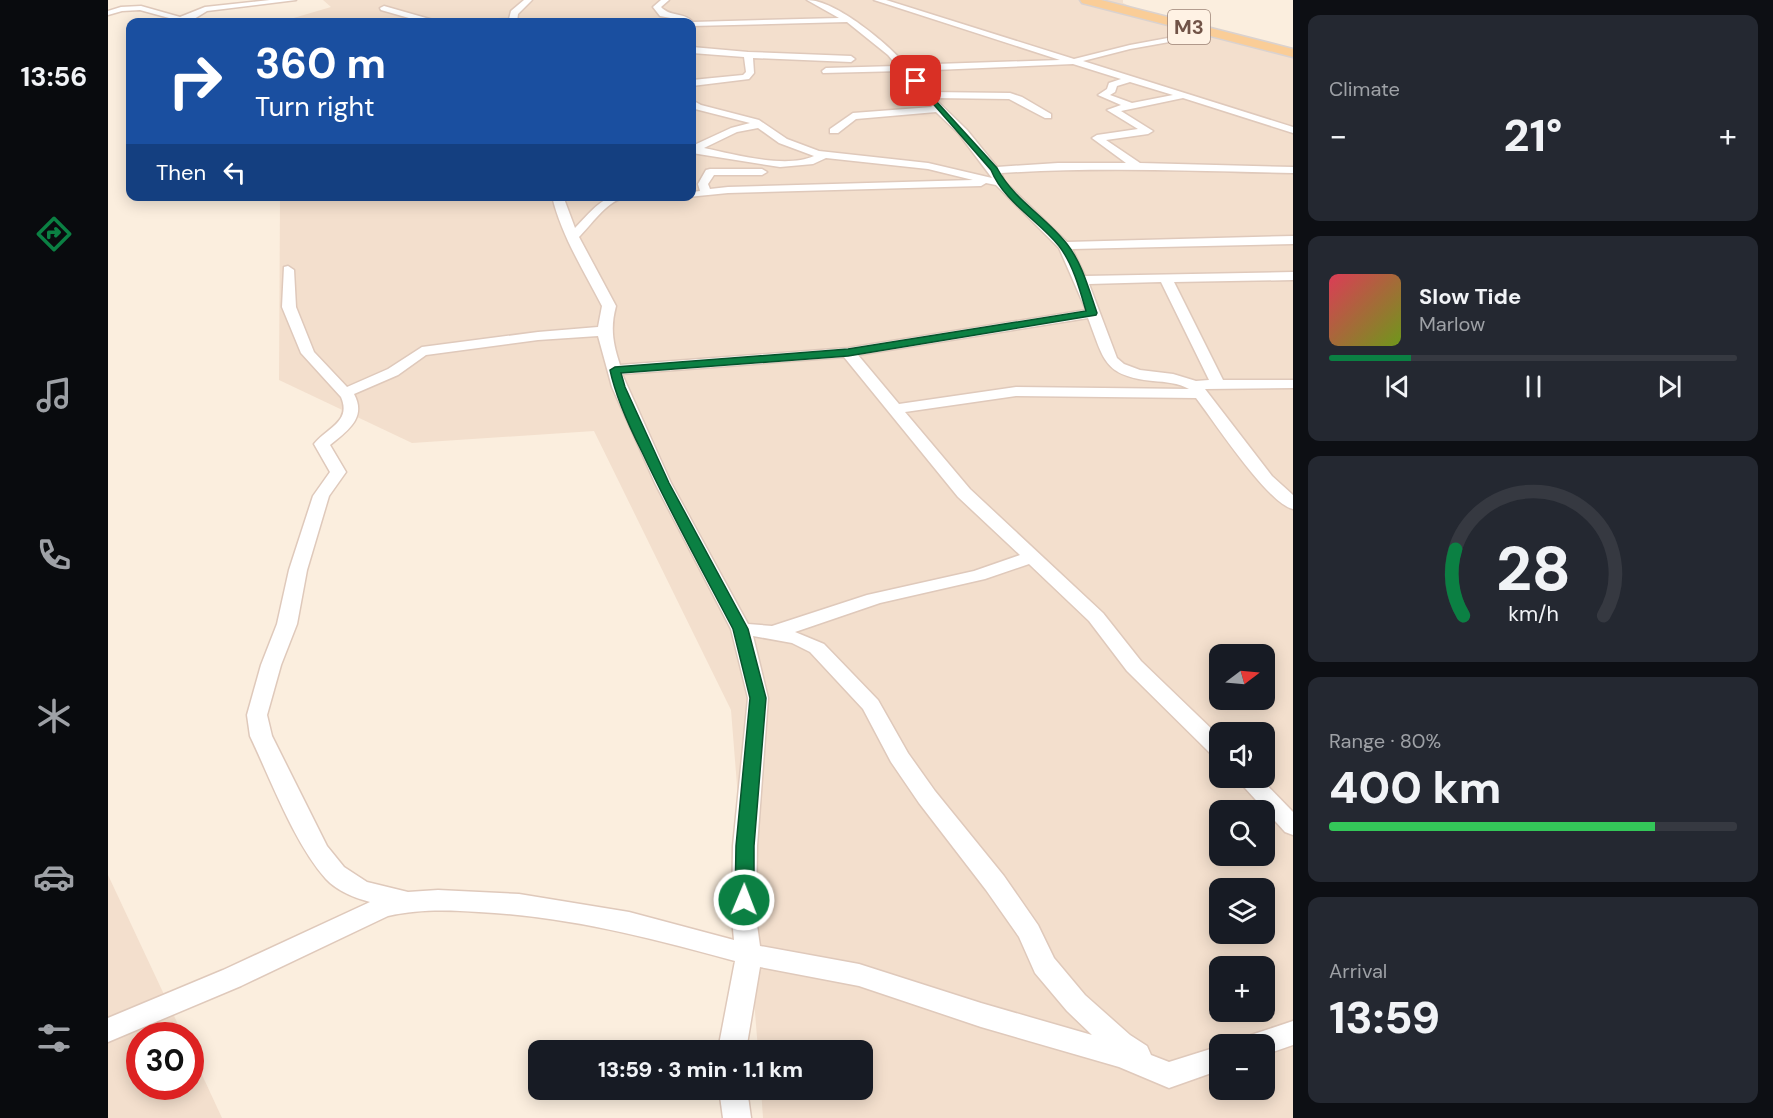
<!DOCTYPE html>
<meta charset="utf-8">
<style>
body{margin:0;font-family:"DM Sans",sans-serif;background:#242831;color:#f1f3f6;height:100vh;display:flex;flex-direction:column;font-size:22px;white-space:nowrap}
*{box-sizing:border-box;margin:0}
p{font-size:20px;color:#9ea1a6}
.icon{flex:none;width:33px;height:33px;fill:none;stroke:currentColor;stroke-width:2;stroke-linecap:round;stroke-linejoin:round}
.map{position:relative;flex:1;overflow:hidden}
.panel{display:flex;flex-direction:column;gap:15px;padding:15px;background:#0d0f14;width:480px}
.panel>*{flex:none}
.top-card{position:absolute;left:18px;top:18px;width:570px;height:183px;border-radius:12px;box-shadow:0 3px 15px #0003;background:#1a4fa0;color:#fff;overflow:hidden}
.needle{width:39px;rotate:74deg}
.controls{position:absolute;left:1101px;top:644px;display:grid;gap:12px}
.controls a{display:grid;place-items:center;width:66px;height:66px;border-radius:12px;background:#171b24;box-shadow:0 3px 15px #0003;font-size:30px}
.speed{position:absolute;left:18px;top:1022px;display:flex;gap:12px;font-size:30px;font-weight:700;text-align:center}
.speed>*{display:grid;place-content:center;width:78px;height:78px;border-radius:50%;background:#171b24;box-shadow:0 3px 15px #0003;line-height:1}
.speed .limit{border:9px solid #d22;background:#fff;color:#111}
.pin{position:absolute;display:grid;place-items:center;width:51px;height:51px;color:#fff;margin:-26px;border-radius:12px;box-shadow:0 3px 9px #0006}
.me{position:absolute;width:66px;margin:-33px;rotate:1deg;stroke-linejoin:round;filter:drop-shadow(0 0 4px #0008)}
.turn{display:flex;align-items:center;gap:21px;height:126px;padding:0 30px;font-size:27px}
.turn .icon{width:78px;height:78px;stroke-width:2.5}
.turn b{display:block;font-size:42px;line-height:51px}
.then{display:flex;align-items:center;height:57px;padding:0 30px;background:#0003;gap:12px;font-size:22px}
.big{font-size:45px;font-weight:800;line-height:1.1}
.panel .widget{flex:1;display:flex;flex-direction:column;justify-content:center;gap:9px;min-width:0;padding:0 21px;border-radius:12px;background:#242831}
.panel .dial{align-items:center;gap:0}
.dial svg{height:156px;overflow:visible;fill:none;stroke:#363941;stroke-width:7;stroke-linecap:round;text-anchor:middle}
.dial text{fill:#f1f3f6;stroke:none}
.song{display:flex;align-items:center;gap:18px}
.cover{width:72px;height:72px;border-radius:9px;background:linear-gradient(135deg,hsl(350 70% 55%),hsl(80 70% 35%))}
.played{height:6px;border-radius:3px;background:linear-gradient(90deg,#0b8043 20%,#363941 20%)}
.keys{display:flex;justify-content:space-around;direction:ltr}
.heat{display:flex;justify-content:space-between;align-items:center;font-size:33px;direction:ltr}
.charge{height:9px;border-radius:4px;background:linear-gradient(90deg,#34c759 80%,#363941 0)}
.trip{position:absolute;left:420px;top:1040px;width:345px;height:60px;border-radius:12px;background:#171b24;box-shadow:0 3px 15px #0003;font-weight:800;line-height:60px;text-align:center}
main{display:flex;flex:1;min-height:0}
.menu{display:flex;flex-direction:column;width:108px;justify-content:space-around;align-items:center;background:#090b0e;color:#9ea1a6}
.menu .icon{width:42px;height:42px}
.menu .active{color:#0b8043}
.menu b{font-size:27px;color:#f1f3f6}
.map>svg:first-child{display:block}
.residential{fill:#f3dfcd;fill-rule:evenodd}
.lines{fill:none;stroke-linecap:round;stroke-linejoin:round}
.minor-casing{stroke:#dfc9bb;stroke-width:3}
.primary-casing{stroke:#dad2cf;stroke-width:3}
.minor{fill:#fff;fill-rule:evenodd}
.primary{fill:#facd97;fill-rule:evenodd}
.route{fill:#0b8043;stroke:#07532c;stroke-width:1.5}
.labels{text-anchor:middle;stroke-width:4.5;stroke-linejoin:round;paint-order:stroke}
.shield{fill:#fff2e4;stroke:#9c8376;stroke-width:1.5}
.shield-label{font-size:20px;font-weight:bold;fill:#715347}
</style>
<main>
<nav class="menu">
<b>13:56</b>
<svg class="icon active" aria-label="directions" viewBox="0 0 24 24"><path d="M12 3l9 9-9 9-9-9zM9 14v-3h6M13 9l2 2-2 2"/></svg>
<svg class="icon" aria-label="music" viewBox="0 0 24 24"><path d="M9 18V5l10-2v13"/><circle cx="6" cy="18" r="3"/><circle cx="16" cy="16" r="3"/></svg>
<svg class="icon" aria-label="phone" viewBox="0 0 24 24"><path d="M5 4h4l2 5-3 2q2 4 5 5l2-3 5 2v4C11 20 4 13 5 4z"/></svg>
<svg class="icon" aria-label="climate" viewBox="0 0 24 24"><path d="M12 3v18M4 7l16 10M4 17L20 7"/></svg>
<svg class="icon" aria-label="car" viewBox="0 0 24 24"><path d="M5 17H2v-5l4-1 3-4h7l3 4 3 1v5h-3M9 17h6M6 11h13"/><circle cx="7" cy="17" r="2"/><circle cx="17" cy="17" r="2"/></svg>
<svg class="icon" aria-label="filters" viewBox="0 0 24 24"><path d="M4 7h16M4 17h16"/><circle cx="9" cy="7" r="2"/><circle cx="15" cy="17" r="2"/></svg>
</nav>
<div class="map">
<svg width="1185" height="1118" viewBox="0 0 1185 1118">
<rect width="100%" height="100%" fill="#fbeede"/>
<!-- residential -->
<g class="residential">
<path d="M 215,0 L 1015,0 L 1015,3 L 1024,7 L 1185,48 L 1185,1118 L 655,1118 L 653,1089 L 754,1089 L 754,1050 L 650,1050 L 623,710 L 486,431 L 304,443 L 171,380 L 172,197 L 584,196 L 584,22 L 172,22 L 223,7 ZM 1112,654 L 1156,654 L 1156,699 L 1112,699 ZM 1112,732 L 1156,732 L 1156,777 L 1112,777 ZM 1112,810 L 1156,810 L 1156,855 L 1112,855 ZM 1112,888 L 1156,888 L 1156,933 L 1112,933 ZM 1112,966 L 1156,966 L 1156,1011 L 1112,1011 ZM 1112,1044 L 1156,1044 L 1156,1089 L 1112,1089 Z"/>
<polygon points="0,875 75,1035 32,1035 32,1086 82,1086 83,1051 114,1118 0,1118"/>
</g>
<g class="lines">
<defs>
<g id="minor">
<polygon points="162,0 188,0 99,11 86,19 72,21 32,10 14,11 0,15 0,11 13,7 33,6 72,17 97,7"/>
<polygon points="416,0 424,0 410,14 409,22 374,22 378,20 401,19 403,11"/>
<path d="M 553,0 L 561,0 L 553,7 C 562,17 576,12 585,22 L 731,18 L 699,0 C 728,0 780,44 798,65 L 952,60 L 766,0 L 778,0 L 966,59 L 1022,45 L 1103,30 L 1106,30 L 1106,34 L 1022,49 L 975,61 L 1185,127 L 1185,133 L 1075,98 L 1013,111 L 1045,131 L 1040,134 L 998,140 L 1032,163 L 1185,167 L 1185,173 C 1087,171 990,167 893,173 L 897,182 L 959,242 L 1185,236 L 1185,244 L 964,249 L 977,276 L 1185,272 L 1185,280 L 1066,282 L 1115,380 L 1185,380 L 1185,388 L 1097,389 L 1164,476 L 1185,495 L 1185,509 C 1159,503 1106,421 1088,398 L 908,396 L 797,412 L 862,489 L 995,613 L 1033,661 L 1112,737 L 1112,757 L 1104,755 L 1019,671 L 981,621 L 921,564 L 877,579 L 772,603 L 687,632 L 716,644 L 770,700 L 800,753 L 827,791 L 896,876 L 930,925 L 946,958 L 977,995 L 1022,1035 L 1039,1046 L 1043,1055 L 1061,1062 L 1112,1046 L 1112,1070 L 1061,1088 L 1011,1067 L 873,1027 L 751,986 L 652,967 L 638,1050 L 610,1050 L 627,961 C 543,938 459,916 371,912 C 340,910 311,909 280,916 L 133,986 L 0,1042 L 0,1018 L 115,970 L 262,902 C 247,898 229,891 218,879 C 186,843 163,780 142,736 L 139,715 L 153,665 L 169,624 L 181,570 L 205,496 L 222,472 L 206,444 C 218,428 244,422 233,397 L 193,353 L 174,307 L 176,267 L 180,266 L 186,270 L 188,307 L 206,352 L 239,387 L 280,369 L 314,347 L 430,332 L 490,327 L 494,306 C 476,271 453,235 444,196 L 455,196 L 467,228 C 499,194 496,196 541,196 C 533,202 523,198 513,199 C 500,201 481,227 471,237 L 508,306 C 502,328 505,344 512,365 L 740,348 L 978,310 L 951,248 L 888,185 L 878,183 L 873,186 L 620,193 L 580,197 L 584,196 L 584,192 L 592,191 L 590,184 L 598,170 L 602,169 L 654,169 L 659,172 L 654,175 L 606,175 L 600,184 L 602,189 L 620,187 L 865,180 L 820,169 L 718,158 L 705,164 L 672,167 L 584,153 L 584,146 L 623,128 L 642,123 L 587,109 L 584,107 L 584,100 L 593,105 L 651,120 L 679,139 L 711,151 L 820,163 L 884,178 L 851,134 L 828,112 L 748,119 L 730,133 L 722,133 L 722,129 L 745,113 L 824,107 L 794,71 L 715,73 L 714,71 L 718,68 L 789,66 L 780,55 L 739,22 L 584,26 L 584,22 L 552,16 L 545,7 ZM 965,64 L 1013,79 L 1001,83 L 999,89 L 990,95 L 1013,105 L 999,110 L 1030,129 L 989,135 L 984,138 L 1018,163 L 950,163 L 889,167 L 859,130 L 826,98 L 901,99 L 937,118 L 943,118 L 943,114 L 914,97 L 902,93 L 821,92 L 803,71 ZM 1022,82 L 1065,95 L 1024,103 L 1002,95 L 1007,92 L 1009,86 ZM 650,128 L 671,143 L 706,156 C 678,169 625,154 596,148 L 629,132 ZM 1053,282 L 1101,380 L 1088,381 L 1065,374 L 1032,370 L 1016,364 L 1009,358 L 981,284 ZM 980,318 C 996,359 995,376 1045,381 C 1058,382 1070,383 1081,389 L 908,387 L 791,404 L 750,355 ZM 490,336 L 504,387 L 547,483 L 623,629 L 640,698 L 625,846 L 624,918 L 626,940 L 521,912 L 411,894 L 330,890 L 300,892 L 259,882 L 236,867 L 219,846 L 164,736 L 159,715 L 173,665 L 189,624 L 199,570 L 221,496 L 238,472 L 222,445 C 239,431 259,418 246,394 L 290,375 L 318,355 L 430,340 ZM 736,357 L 850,497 L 912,555 L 866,571 L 759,595 L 664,626 L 640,624 L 563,483 L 514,374 ZM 645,636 L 684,643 L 702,652 L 755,709 L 783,762 L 811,803 L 878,890 L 911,937 L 927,973 L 959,1011 L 984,1035 L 873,1003 L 751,964 L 652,946 L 648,918 L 649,846 L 660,698 Z"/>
<polygon points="276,6 325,20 326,22 315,22 273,10 272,8"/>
<polygon points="584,47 640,52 743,56 747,59 743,62 645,58 646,73 641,79 584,86 584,80 635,75 638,72 636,57 584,53"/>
<polygon points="227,196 279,196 274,199 232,199"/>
<polygon points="1127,777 1151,777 1185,812 1185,835 1177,832"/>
<polygon points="1185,1021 1185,1045 1156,1055 1156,1044 1139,1044 1143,1035"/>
<polygon points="611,1089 639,1089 643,1118 615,1118"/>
</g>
<polygon id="primary" points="972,0 993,0 1185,49 1185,57 974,3"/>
</defs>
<!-- minor casing -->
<use href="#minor" class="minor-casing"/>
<!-- primary casing -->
<use href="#primary" class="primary-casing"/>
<!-- minor -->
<use href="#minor" class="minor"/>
<!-- primary -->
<use href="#primary" class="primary"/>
</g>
<!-- route -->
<path class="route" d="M 808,79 L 889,168 C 906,200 937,216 959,244 C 974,263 981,290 989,313 L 988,315 L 740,356 L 513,373 L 517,387 L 561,483 L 640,629 L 647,656 L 658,698 L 646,846 L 646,900 L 643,906 L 636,908 L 630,906 L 627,900 L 628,846 L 642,698 L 625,629 C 594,570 562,512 534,452 C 521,426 508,398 502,370 L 507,367 L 740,349 L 978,311 C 972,290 965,264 951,246 C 930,220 896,202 883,170 L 806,82 Z"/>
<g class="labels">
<!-- shield labels -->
<rect class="shield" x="1060" y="10" width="42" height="34" rx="4.5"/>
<g class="shield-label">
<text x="1081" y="34">M3</text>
</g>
</g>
</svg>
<div class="controls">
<a><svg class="needle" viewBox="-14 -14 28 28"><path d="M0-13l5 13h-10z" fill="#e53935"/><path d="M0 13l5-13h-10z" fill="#9ea1a6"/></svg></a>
<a><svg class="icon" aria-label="sound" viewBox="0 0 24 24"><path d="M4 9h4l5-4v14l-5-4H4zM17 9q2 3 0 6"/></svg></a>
<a><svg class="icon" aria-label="search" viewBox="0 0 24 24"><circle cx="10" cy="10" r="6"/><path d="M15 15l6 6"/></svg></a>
<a><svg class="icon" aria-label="layers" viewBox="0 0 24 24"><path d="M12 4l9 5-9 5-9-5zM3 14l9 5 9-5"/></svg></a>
<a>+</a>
<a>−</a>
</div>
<div class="speed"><div class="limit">30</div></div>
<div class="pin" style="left:808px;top:81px;background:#d93025"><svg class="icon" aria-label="arrive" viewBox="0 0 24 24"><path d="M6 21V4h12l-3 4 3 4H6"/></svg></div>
<svg class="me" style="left:636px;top:900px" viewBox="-20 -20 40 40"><circle r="17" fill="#0b8043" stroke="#fff" stroke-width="3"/><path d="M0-11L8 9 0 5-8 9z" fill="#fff"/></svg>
<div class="trip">13:59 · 3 min · 1.1 km</div>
<div class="top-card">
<div class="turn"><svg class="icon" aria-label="right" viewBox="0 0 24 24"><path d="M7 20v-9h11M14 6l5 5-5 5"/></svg><div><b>360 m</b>Turn right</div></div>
<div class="then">Then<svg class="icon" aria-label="left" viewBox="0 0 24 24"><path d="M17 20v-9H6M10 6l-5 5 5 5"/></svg></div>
</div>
</div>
<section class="panel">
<div class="widget"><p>Climate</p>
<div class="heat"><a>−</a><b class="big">21°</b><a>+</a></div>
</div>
<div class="widget">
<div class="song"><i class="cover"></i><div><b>Slow Tide</b><p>Marlow</p></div></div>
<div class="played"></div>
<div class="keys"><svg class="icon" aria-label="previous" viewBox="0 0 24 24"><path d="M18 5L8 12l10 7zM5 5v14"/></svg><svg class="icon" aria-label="pause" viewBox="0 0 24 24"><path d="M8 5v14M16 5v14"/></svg><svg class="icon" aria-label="next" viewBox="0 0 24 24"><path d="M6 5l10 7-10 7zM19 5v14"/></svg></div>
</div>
<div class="widget dial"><svg viewBox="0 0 100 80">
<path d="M14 69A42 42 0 1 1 86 69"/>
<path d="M14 69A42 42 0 0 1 10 35" stroke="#0b8043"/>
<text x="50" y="56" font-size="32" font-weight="700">28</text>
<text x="50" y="72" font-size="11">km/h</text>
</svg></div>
<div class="widget"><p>Range · 80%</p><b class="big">400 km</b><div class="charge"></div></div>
<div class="widget"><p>Arrival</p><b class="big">13:59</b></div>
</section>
</main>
